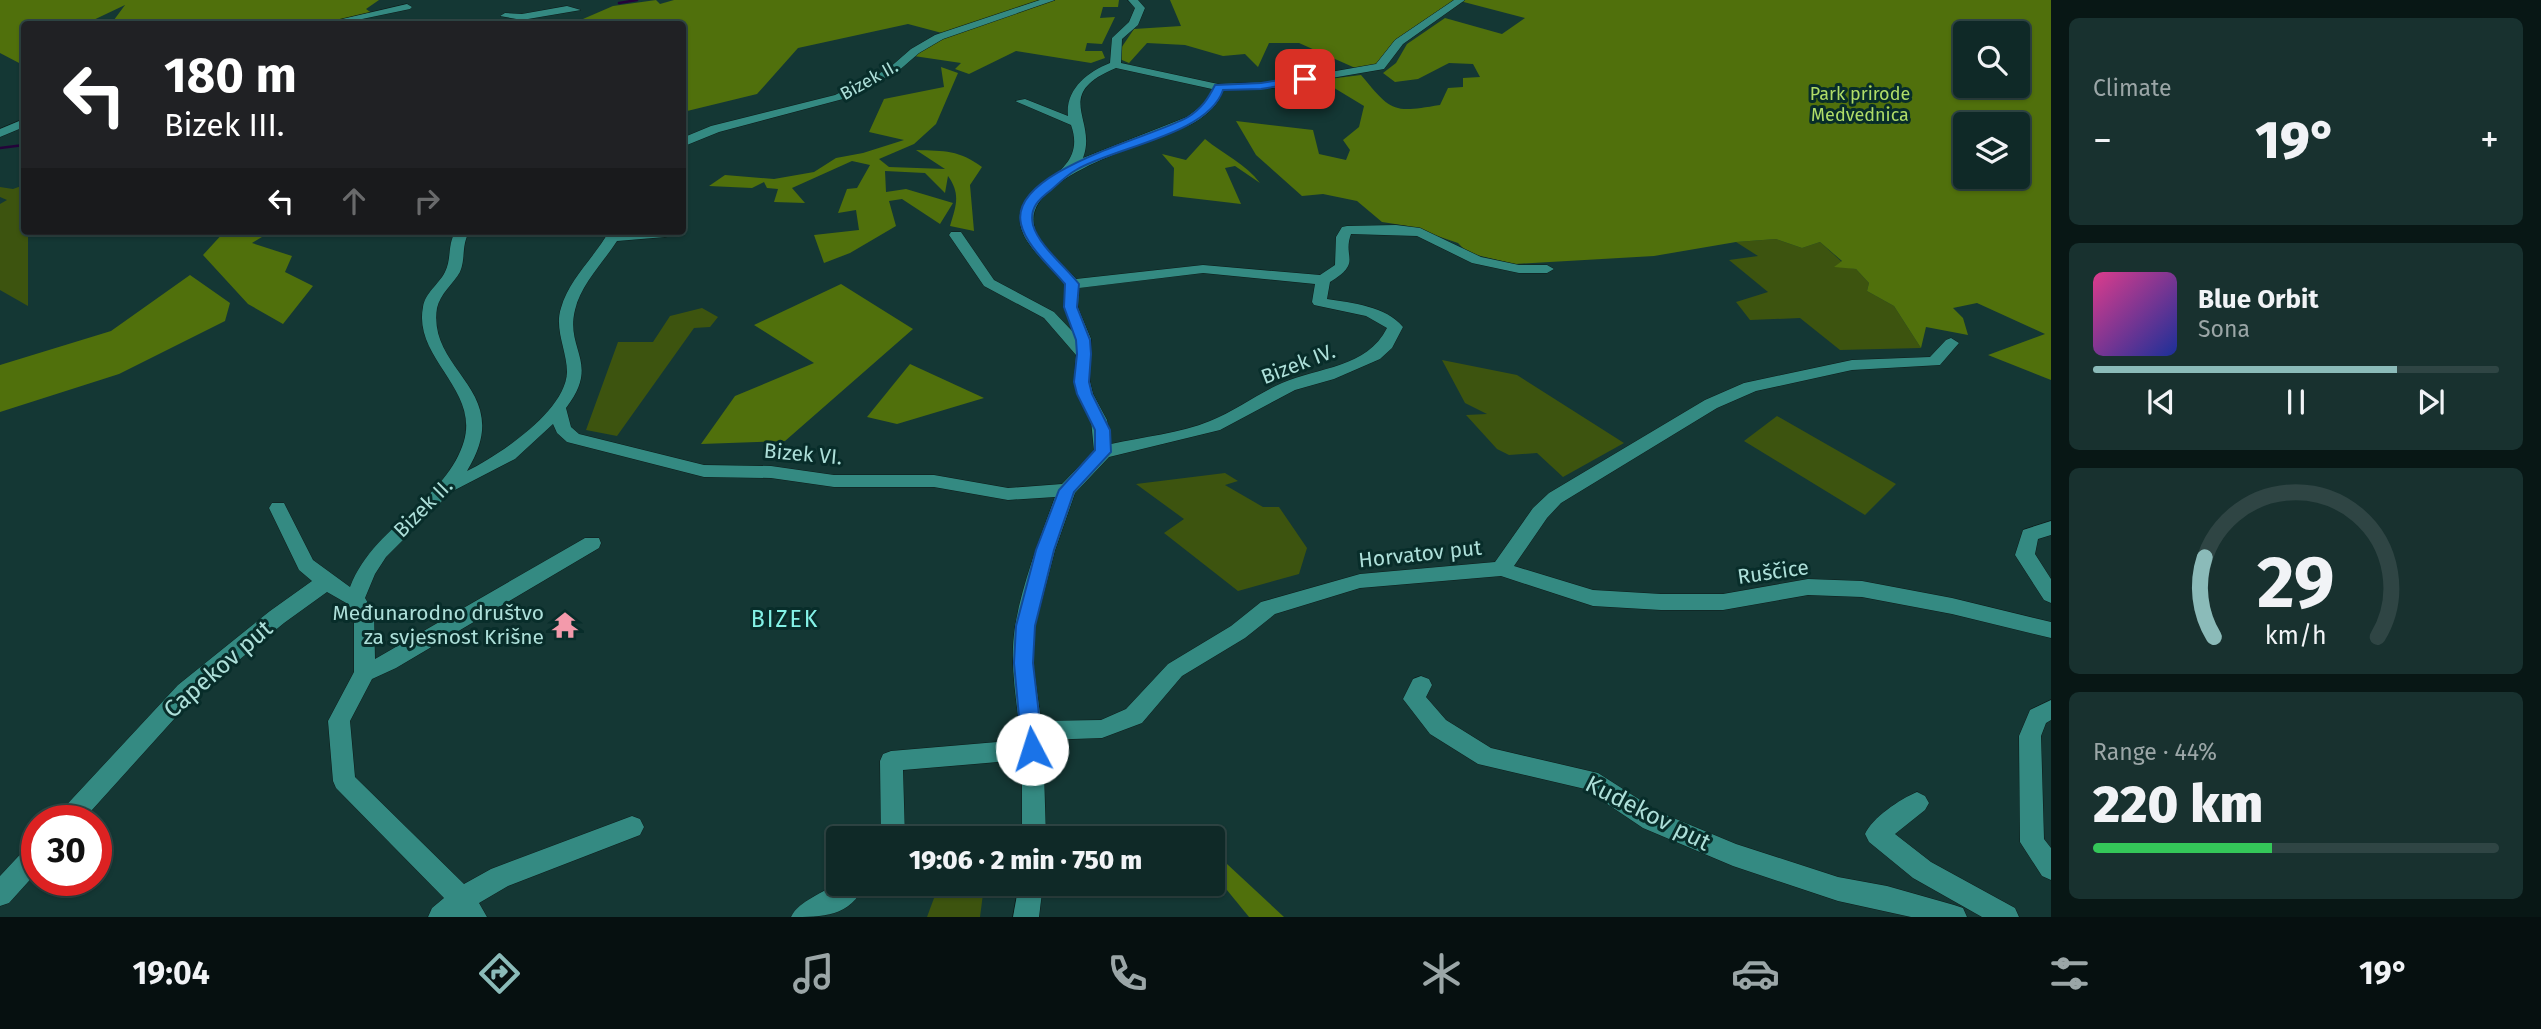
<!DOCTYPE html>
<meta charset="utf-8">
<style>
body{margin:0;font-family:"Fira Sans",sans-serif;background:#18312f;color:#f1f3f6;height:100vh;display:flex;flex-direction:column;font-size:26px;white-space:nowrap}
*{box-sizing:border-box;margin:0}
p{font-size:23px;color:#9ba6a7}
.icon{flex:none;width:38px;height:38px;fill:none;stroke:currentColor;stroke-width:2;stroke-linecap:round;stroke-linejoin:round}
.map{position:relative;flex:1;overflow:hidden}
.panel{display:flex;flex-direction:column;gap:18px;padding:18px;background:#081715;width:490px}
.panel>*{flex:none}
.top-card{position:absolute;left:21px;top:21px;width:665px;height:214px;border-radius:7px;box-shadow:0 2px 5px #0004,0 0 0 2px #2f4544;background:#202124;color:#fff;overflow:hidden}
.tools{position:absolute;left:1953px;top:21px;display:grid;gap:14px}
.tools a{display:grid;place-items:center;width:77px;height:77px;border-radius:7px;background:#0f2927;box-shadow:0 2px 5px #0004,0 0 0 2px #2f4544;font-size:35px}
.speed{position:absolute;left:21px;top:805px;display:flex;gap:14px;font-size:35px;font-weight:700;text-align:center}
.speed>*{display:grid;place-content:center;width:91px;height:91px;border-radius:50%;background:#0f2927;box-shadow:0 2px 5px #0004,0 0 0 2px #2f4544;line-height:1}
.speed .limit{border:10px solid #d22;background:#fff;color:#111}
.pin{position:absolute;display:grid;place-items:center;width:60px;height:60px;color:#fff;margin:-30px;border-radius:14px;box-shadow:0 4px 10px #0006}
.me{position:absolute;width:77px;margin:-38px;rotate:355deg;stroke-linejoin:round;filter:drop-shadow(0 0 5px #0008)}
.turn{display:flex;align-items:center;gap:24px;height:147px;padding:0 28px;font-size:32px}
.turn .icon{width:91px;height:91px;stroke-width:2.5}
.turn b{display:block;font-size:49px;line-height:60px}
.lanes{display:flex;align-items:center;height:66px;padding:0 28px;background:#0003;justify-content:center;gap:35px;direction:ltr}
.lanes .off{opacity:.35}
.big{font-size:52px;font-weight:800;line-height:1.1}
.panel .card{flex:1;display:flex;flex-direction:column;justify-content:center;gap:10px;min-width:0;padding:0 24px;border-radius:10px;background:#18312f}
.panel .dial{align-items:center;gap:0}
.dial svg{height:182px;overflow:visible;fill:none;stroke:#2f4544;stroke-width:7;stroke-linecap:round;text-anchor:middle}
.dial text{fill:#f1f3f6;stroke:none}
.song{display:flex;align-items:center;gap:21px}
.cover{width:84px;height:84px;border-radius:10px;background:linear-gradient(135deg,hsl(330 70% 55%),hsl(230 70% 35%))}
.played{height:7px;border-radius:4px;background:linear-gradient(90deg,#8bbbb9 75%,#2f4544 75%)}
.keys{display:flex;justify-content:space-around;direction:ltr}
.heat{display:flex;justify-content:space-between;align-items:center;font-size:38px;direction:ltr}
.charge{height:10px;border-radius:5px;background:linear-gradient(90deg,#34c759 44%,#2f4544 0)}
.trip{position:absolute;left:826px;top:826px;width:399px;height:70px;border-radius:7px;background:#0f2927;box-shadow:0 2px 5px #0004,0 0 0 2px #2f4544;font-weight:800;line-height:70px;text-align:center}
.menu{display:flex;height:112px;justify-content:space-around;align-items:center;background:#061010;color:#9ba6a7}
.menu .icon{width:49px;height:49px}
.menu .active{color:#8bbbb9}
.menu b{font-size:32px;color:#f1f3f6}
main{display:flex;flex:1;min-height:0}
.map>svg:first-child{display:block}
.green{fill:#3d540f}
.forest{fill:#50700c;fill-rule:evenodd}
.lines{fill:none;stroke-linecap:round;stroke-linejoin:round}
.stream{stroke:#24033a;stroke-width:2.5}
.minor-casing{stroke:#0d1c1a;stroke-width:1}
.minor{fill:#348a82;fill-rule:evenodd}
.route{fill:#1a73e8;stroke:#114b97;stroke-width:2}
.labels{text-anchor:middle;stroke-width:6;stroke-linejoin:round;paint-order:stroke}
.far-street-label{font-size:18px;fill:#addfd9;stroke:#082d2a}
.far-park-label{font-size:18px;fill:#b0dd68;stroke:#082d2a}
.street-label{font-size:21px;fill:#addfd9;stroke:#082d2a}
.poi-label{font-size:21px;fill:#addfd9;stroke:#082d2a;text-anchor:end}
.neighbourhood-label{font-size:23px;letter-spacing:2px;fill:#84f2e7;stroke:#082d2a}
.near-street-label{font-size:24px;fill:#addfd9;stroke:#082d2a}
</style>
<main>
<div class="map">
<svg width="2051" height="917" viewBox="0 0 2051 917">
<rect width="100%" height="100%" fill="#143734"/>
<!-- green -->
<g class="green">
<polygon points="24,185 24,231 28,231 28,306 0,290 0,204 7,200 0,197 0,187 13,189"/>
<polygon points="1776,239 1802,248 1820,242 1842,262 1836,266 1856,269 1869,283 1867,291 1894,306 1921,348 1840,350 1800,318 1750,320 1736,302 1768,292 1729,260 1758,256 1736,242"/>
<polygon points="702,308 718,317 710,327 694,328 617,436 586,430 618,342 653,342 670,316"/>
<polygon points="1442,360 1517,375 1624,443 1563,477 1537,453 1509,455 1497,449 1466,415 1487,414 1465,403"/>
<polygon points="1777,416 1896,484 1865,515 1744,441"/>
<polygon points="1225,473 1238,481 1225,485 1263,507 1279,507 1307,548 1299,574 1238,591 1164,533 1184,519 1136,484"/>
<polygon points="937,890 983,894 980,917 927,917"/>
</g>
<!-- forest -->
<g class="forest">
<polygon points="0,0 379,0 366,9 373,14 323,24 309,21 300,24 111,24 125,5 85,24 24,24 24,62 21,64 0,53"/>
<polygon points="656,0 660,4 674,0 1119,0 1118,7 1103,7 1100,18 1115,17 1102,44 1087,43 1085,51 1102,51 1105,58 1091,63 1016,51 969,74 955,69 961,63 907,55 942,33 908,24 798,48 757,94 683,112 682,24 577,24 576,22 613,6"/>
<polygon points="1170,0 1455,0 1396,42 1380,65 1362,71 1299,43 1269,43 1258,67 1245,54 1223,56 1185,45 1147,43 1129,63 1115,57 1134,29 1181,26"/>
<path d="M 1456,0 L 2051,0 L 2051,380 L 1988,355 L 2045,334 L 1977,303 L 1953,308 L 1963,318 L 1968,335 L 1926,327 L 1921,348 L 1894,306 L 1867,291 L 1869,283 L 1856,269 L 1834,267 L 1842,261 L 1820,242 L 1802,248 L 1776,239 L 1736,242 L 1654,256 L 1515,264 L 1468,253 L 1458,243 L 1408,226 L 1382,222 L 1357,201 L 1323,194 L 1302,196 L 1256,155 L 1236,121 L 1313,130 L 1319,154 L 1346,160 L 1350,150 L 1343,140 L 1359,127 L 1364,106 L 1321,80 L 1361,75 C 1392,112 1392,113 1440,105 L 1448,88 L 1463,87 L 1463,78 L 1480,77 L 1473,64 L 1449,63 L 1418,79 L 1395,82 L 1383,73 L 1396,63 L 1407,44 L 1445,18 L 1502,34 L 1525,18 ZM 1965,33 L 2018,33 L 2018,86 L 1965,86 ZM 1965,124 L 2018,124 L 2018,177 L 1965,177 Z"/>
<path d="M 941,67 L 958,73 L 936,124 L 914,144 L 879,159 L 889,167 L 945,169 L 916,150 C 945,151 959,150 982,167 L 970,185 L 974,231 L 950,226 C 956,206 961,194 948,176 L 945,193 L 925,173 L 885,171 L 886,192 L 906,189 L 953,203 L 940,224 L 902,199 L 889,201 L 896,226 L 850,253 L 824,263 L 814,235 L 859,230 L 856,210 L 838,213 L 847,189 L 857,188 L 870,165 L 852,161 L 792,188 L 805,203 L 774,202 L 778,189 L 767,188 L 764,182 L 752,188 L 709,186 L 725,175 L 774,179 L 814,172 L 836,158 L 863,153 L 904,140 L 869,132 L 884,99 L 944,87 Z"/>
<path d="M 1205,139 C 1223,154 1246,164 1260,183 L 1235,166 L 1225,168 L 1241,204 L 1173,196 L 1174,168 L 1162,154 L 1186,160 Z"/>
<polygon points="225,231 272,231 252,243 292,256 285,272 313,286 283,324 248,304 203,255"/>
<polygon points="190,275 230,303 225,321 119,374 0,412 0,365 111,331"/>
<polygon points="841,284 913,329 785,441 701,444 735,396 814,363 754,325"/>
<polygon points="910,364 984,398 897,424 867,417"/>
<polygon points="1213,851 1284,917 1249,917 1213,873"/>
</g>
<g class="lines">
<!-- stream -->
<g class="stream">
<polyline points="619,3 637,0"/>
<polyline points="0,148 24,145"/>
</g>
<defs>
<g id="minor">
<polygon points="1040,0 1055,0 943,39 919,53 896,73 843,99 719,132 682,147 682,138 711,126 835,95 888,69 911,49 935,35"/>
<path d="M 1128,0 L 1138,0 L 1145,8 L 1138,25 L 1122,39 L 1121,63 L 1218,84 L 1273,82 L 1376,64 L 1395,40 L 1454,0 L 1465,0 L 1403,44 L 1384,69 L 1273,88 L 1223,90 C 1219,104 1208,114 1195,122 C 1162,141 1008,177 1037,234 C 1045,250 1064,265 1076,279 L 1203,265 L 1320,275 L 1335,265 L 1336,237 L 1342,227 L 1347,226 L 1396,225 L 1420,228 L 1481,257 L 1519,265 L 1547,265 L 1554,269 L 1547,273 L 1519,273 L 1472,263 L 1417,236 L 1351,234 C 1342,258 1363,262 1330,282 L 1327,299 C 1352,303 1386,306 1403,327 L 1392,348 L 1380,359 L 1334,379 L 1295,390 L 1220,430 L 1109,457 L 1075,493 L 1055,550 L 1035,626 L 1033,663 L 1041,721 L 1101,720 L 1126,709 L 1168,664 L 1231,626 L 1261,602 L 1360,574 L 1495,562 L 1533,508 L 1549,493 L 1705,400 L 1744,383 L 1852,360 L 1930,357 L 1946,340 L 1951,338 L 1959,343 L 1940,365 L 1852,370 L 1756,391 L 1717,408 L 1561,503 L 1547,518 L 1514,566 L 1593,590 L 1661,594 L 1723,594 L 1808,579 L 1862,581 L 1952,598 L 2051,622 L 2051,638 L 1952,614 L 1862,597 L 1808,595 L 1723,610 L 1661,610 L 1593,606 L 1501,576 L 1360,588 L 1275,614 L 1245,638 L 1182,676 L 1142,723 L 1102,738 L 1043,740 L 1046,838 L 1022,838 L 1022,760 L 903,770 L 905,838 L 881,838 L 880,761 L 883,754 L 891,751 L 1021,740 C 1017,703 1009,664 1015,627 C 1022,583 1040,539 1055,497 L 1008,500 L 934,487 L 834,487 L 771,478 L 704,477 L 567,442 L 557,433 L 553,424 L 515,459 L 451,492 L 386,557 L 375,574 L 365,598 L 374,613 L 375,659 L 585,538 L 599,538 L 601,543 L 599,548 L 396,668 L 372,679 L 350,721 L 355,777 L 464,884 L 491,869 L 632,816 L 640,819 L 644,827 L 640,835 L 508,886 L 479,903 L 487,917 L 428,917 L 432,908 L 444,898 L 336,788 L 333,781 L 328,721 L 354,672 L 354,614 L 348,604 L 327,592 L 284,623 L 194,697 L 82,821 L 55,821 L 59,813 L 178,685 L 270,611 L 312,581 L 299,570 L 269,508 L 272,503 L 284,503 L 313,560 L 350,587 C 373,526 446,501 464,441 C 479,389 413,358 423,307 C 425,293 439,284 445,272 C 452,258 447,244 456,231 L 470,231 C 461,244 466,258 460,272 C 453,284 440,294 437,308 C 427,373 517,390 467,471 C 499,455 566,411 567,372 C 567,351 554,329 561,308 C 569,279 595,257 609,231 L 670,231 L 670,236 L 665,237 L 617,241 C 603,263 581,284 575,310 C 565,350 601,363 566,408 L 571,427 L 579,434 L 704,465 L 771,466 L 834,475 L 934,475 L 1008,488 L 1062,484 L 1094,451 L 1091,420 L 1077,394 L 1074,382 L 1076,355 L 1044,318 L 984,286 L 949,235 L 951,232 L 961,232 L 994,280 L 1054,312 L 1073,332 L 1064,308 L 1065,284 C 1054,271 1029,249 1023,233 C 1002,181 1092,183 1071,125 L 1015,101 L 1025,99 L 1068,116 C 1065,90 1087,72 1110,63 L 1112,38 L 1129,22 L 1135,8 ZM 1116,68 L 1212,89 L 1209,100 L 1187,117 L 1083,158 C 1098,119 1051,95 1116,68 ZM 1203,273 L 1315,284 L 1312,302 L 1314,305 L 1366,316 L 1387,328 C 1367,368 1319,367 1282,383 C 1257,394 1235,411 1210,421 C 1181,433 1142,437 1111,444 L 1107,420 L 1093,394 L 1090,382 L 1091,339 L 1078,308 L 1079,288 Z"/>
<polygon points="407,4 412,7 410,9 338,24 321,24"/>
<polygon points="567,6 581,10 522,20 500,16 505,13 522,14"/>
<polygon points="24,119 24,127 0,137 0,129"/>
<polygon points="2051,521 2051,535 2038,539 2035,554 2051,579 2051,603 2044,600 2015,555 2023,530"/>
<polygon points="1421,676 1429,679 1432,685 1426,697 1446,720 1491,748 1598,773 1659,812 1736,844 1838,877 1887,886 1954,905 1963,908 1967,917 1911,917 1838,901 1733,866 1643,828 1585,789 1478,764 1430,734 1403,699 1413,679"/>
<polygon points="2051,700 2051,720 2046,723 2041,736 2044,839 2051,848 2051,880 2042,876 2020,842 2019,736 2030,710"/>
<path d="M 1917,792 L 1925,796 L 1929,803 L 1925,810 L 1895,834 L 1931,862 L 2015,908 L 2019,917 L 1982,917 L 1913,878 L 1869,842 L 1865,834 C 1872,818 1900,799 1917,792 Z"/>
<polygon points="37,843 37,872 9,903 0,906 0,876 28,846"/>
<path d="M 838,881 L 838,884 L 865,884 C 851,917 822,917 791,917 C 799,900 824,894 838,881 Z"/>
<polygon points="1019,884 1043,884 1039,917 1013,917"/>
</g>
</defs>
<!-- minor casing -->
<use href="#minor" class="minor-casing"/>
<!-- minor -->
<use href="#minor" class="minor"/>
</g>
<!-- route -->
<path class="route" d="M 1305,76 L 1310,79 L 1309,81 L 1261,89 L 1223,90 C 1208,135 1114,147 1076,170 C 1067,175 1059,183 1051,190 C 1039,199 1029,208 1033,225 C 1039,246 1065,266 1079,284 L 1077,307 L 1090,340 L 1091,354 L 1089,382 L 1092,394 L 1110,430 L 1111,452 L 1074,492 L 1054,550 L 1035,626 L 1033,663 L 1043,749 L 1040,755 L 1032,758 L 1025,755 L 1022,749 L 1014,663 L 1016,626 L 1036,550 L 1059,490 L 1095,450 L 1095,430 L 1077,394 L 1074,382 L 1077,354 L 1076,340 L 1064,307 L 1065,284 C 1051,267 1026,246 1021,224 C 1008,170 1154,137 1188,117 C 1202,108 1208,99 1215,85 L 1261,83 Z"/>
<!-- icons -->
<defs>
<symbol id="temple-bare" viewBox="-9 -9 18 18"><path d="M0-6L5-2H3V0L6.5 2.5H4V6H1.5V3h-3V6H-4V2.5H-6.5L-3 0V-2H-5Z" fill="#f39aab" stroke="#082d2a" stroke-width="2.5" paint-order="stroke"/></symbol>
</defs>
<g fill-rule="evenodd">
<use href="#temple-bare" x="546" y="606" width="38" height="38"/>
</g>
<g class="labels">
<!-- far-street labels -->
<g class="far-street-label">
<text transform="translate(869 80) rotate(-29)" y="6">Bizek II.</text>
</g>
<!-- far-park labels -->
<g class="far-park-label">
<text x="1860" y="100">Park prirode<tspan x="1860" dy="21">Medvednica</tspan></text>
</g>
<!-- street labels -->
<g class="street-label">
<text transform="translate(1298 364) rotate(-21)" y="7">Bizek IV.</text>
<text transform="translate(803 454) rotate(5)" y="7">Bizek VI.</text>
<text transform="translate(423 508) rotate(-45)" y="7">Bizek II.</text>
<text transform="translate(1420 554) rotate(-6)" y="7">Horvatov put</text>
<text transform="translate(1773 572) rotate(-8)" y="7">Ruščice</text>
</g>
<!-- poi labels -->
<g class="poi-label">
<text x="544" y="620">Međunarodno društvo<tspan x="544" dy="24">za svjesnost Krišne</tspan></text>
</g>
<!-- neighbourhood labels -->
<g class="neighbourhood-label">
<text x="785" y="627">BIZEK</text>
</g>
<!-- near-street labels -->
<g class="near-street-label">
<text transform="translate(218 669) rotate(-41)" y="8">Capekov put</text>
<text transform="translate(1648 813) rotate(27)" y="8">Kudekov put</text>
</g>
</g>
</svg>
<div class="tools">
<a><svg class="icon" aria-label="search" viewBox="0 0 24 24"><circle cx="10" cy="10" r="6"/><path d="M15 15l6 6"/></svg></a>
<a><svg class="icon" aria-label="layers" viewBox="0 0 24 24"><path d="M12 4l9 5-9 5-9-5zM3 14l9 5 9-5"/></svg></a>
</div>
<div class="speed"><div class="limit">30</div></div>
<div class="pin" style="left:1305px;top:79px;background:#d93025"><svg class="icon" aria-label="arrive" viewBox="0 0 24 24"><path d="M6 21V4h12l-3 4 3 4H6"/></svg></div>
<svg class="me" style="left:1032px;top:749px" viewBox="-20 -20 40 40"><circle r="19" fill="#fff"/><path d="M0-13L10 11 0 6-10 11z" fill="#1a73e8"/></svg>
<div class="trip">19:06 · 2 min · 750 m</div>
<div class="top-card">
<div class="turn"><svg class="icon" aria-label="left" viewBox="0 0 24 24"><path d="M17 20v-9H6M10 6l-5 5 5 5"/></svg><div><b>180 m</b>Bizek III.</div></div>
<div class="lanes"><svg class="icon" aria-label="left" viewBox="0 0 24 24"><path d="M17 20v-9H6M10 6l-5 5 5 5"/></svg><svg class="icon off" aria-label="ahead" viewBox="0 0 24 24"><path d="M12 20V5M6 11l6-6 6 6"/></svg><svg class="icon off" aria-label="right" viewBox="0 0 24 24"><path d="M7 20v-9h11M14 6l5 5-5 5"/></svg></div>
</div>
</div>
<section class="panel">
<div class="card"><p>Climate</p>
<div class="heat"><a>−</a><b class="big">19°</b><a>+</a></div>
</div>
<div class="card">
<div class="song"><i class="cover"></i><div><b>Blue Orbit</b><p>Sona</p></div></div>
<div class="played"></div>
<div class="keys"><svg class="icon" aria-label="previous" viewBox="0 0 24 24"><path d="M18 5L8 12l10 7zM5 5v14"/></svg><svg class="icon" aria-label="pause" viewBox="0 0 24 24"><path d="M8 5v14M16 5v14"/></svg><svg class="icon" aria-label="next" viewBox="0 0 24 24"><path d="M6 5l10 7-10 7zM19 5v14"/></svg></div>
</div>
<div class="card dial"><svg viewBox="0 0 100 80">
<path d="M14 69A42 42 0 1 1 86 69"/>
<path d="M14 69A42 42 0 0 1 10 34" stroke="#8bbbb9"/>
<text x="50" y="56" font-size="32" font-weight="700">29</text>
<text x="50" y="72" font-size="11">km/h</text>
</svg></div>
<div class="card"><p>Range · 44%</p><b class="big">220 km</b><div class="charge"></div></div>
</section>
</main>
<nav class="menu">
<b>19:04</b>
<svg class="icon active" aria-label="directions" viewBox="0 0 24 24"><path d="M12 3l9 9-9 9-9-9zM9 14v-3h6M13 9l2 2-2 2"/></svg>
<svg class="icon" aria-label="music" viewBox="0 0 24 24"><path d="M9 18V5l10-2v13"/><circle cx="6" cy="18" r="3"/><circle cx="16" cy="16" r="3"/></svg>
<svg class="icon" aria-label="phone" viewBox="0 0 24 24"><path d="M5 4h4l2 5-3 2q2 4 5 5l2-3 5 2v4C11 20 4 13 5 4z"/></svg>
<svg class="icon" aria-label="climate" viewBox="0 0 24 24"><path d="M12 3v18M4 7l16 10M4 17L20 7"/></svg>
<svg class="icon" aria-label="car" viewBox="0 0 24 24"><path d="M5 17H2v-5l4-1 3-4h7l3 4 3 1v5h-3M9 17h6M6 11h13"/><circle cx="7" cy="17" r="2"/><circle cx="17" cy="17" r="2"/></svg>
<svg class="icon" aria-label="filters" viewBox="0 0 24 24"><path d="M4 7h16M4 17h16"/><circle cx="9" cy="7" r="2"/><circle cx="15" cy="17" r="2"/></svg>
<b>19°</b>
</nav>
